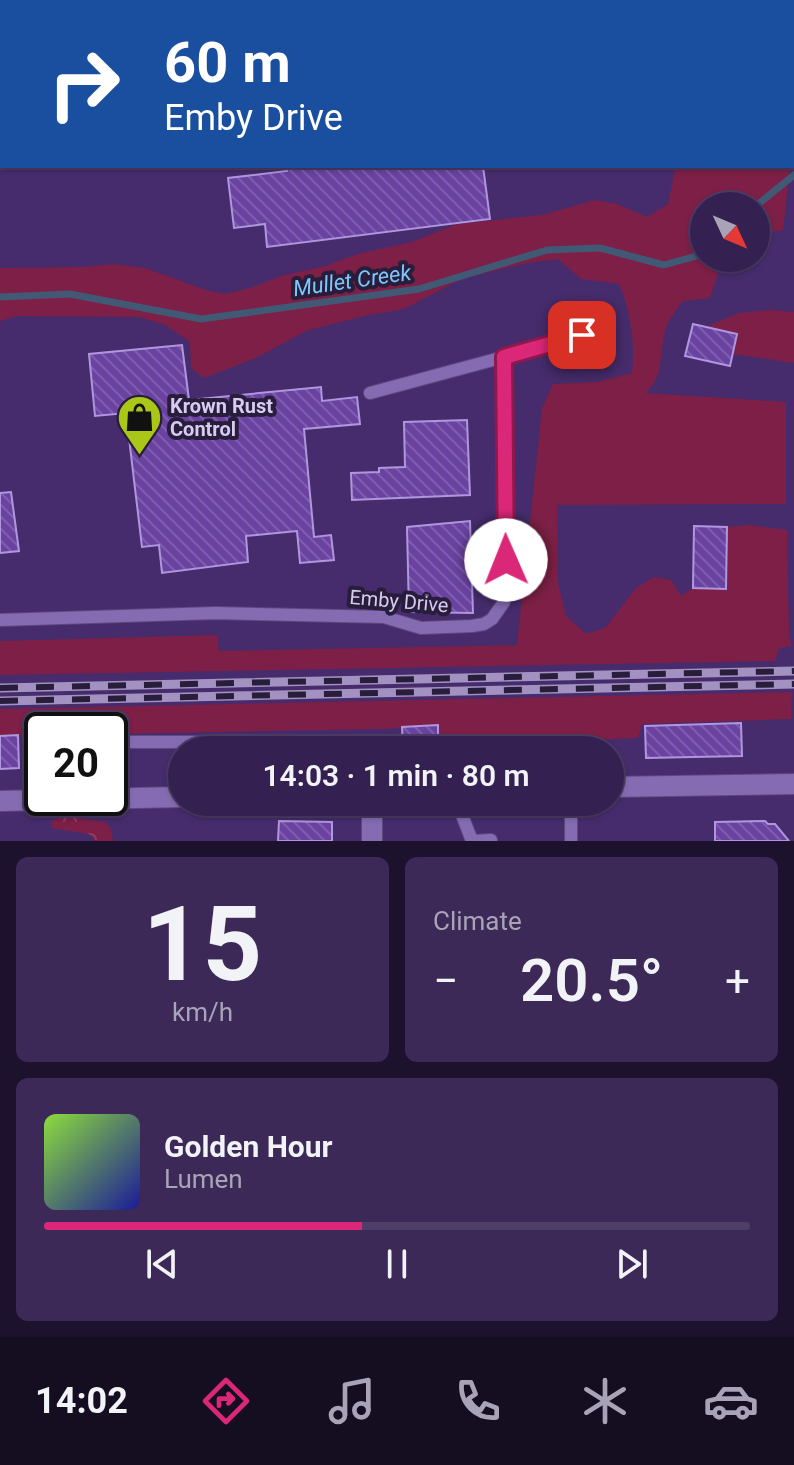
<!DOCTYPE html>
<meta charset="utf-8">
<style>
body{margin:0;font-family:Roboto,sans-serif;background:#3c2958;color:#f1f3f6;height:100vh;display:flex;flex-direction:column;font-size:30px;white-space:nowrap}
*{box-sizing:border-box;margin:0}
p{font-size:26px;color:#a9a3b7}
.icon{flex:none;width:44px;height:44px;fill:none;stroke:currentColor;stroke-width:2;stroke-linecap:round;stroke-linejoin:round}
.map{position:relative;height:841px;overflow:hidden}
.drawer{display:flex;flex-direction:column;gap:16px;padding:16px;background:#1d122d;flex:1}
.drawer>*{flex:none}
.hud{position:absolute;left:0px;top:0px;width:794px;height:168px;box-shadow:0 2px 6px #0004,0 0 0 2px #4e3e68;background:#1a4fa0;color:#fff;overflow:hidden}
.needle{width:52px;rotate:134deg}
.buttons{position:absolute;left:690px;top:192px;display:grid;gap:16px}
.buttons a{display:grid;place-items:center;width:80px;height:80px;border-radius:50%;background:#342151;box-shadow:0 2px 6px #0004,0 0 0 2px #4e3e68;font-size:40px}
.speed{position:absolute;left:24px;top:712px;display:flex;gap:16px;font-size:40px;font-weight:700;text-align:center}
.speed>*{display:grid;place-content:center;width:104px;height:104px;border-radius:50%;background:#342151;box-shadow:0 2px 6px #0004,0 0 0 2px #4e3e68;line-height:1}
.speed .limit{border:4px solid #111;border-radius:12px;background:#fff;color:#111}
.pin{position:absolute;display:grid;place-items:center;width:68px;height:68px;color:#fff;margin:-34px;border-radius:16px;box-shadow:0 4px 12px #0006}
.me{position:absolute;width:88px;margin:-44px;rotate:359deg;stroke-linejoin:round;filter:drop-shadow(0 0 6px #0008)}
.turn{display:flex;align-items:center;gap:28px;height:168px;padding:0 32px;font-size:36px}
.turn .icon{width:104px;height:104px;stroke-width:2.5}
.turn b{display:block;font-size:56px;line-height:68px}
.big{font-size:60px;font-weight:600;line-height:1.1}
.drawer .card{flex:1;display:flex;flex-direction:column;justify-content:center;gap:12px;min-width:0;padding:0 28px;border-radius:12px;background:#3c2958}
.drawer .dial{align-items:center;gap:0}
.dial b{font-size:104px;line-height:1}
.song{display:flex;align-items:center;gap:24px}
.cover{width:96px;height:96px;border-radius:12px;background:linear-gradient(135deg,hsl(90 70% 55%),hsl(240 70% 35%))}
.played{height:8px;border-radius:4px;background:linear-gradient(90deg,#db2777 45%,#4e3e68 45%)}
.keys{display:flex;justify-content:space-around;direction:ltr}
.heat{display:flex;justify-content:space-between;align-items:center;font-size:44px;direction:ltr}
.drawer .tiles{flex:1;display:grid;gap:16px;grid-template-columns:1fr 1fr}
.card:last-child{grid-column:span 2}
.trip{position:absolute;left:168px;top:736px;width:456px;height:80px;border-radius:40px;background:#342151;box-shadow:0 2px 6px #0004,0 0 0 2px #4e3e68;font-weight:600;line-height:80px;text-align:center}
.menu{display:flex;height:128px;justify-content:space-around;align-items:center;background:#150d20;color:#a9a3b7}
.menu .icon{width:56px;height:56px}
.menu .on{color:#db2777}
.menu b{font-size:36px;color:#f1f3f6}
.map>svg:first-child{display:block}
.grass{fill:#7d1f46}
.forest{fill:url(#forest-crowns)}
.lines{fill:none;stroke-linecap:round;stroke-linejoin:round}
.stream{stroke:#415974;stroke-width:7}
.building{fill:url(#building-back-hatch);stroke:#b096df;stroke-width:2}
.lane-casing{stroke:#604880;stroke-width:14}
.street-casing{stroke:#604880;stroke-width:22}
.lane{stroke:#856cb2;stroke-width:12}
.street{stroke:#856cb2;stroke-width:20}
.rail-casing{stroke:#a392c1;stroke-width:9}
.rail{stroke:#281d3a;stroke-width:6;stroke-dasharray:18;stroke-linecap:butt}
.route-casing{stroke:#8e194d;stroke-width:20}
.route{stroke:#db2777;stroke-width:14}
.labels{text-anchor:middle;stroke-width:8;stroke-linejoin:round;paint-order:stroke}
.poi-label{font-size:20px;font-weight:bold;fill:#d7cbf1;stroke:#281d3a;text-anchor:start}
.street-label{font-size:20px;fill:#d7cbf1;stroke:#281d3a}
.water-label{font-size:22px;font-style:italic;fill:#7cc8fd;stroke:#281d3a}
</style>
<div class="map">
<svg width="794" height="841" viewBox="0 0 794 841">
<defs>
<pattern id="forest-crowns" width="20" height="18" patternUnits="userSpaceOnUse" patternTransform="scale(2)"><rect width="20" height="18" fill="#7d1f46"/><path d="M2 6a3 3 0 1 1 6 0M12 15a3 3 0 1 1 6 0" fill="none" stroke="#8f3e61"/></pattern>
<pattern id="building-back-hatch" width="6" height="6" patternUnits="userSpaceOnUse" patternTransform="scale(2)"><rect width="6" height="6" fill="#6a43a1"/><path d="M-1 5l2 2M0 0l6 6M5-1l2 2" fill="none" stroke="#7f5dae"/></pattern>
</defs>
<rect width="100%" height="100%" fill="#462c6c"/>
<!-- grass -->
<g class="grass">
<path d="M 676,166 L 790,166 L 783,230 L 756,234 L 756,206 L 704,206 L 704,258 L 723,258 L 710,298 L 683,301 C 677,309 669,319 666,328 C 659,350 665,378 645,393 L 786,402 L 786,504 L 557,505 L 558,583 L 566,616 L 586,634 L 605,628 L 636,588 L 654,577 L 671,580 L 681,596 L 693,588 L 726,589 L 727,527 L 748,525 L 787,530 L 789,637 L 792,646 L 779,648 L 775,661 L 0,675 L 0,641 L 217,635 L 219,651 L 517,645 L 542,408 L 553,384 L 597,382 L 632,373 C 635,341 631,313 619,284 L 581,279 L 558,259 L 528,263 L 461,279 L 404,309 L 364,316 L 306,331 L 256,358 L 204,378 L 191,368 L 190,342 L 165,325 L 139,317 L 18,316 L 0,321 L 0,268 L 83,267 L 113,264 L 145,268 L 206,290 L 225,294 L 250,288 L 284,275 L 322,267 L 358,254 L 412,242 L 457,224 L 542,215 L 595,200 L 617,204 L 647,217 L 668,204 Z"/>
<polygon points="770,310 794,312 794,363 733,354 737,334 706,327 739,313"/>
<polygon points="792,692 791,719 642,724 638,738 491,744 490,750 438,750 437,725 383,729 110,734 110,730 42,730 42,738 23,739 18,735 0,736 0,709"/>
</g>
<!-- forest -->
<polygon class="forest" points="63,816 105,822 110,827 113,841 95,841 89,834 52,828 51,821"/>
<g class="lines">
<!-- stream -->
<g class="stream">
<polyline points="756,206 794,175"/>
<polyline points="0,297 70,294 201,319 419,289 547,250 600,248 664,265 704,254"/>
</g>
</g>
<!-- building -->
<g class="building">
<polygon points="286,166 483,166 490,219 267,247 265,224 234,228 228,178 287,171"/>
<polygon points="693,324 737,334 730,366 685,356"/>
<polygon points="182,345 189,400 321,387 322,401 357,397 360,424 304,429 314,537 331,535 334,560 300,563 297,531 246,536 248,562 162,573 159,545 142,547 126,413 95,416 89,354"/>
<polygon points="467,420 470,495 352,500 351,473 379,472 379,468 405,467 404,422"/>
<polygon points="11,492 19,551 0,553 0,493"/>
<polygon points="470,521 473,613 409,612 407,527"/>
<polygon points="694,526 727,527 726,589 693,588"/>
<polygon points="741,723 742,756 646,758 645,726"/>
<polygon points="438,725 438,750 403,750 402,727"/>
<polygon points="18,735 19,768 0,769 0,736"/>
<polygon points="279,821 332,822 332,841 278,841"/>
<polygon points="765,821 768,824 775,824 789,841 715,841 715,822"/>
</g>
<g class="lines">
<defs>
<g id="lane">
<polyline points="370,393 504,357"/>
<polyline points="0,620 215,613 384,617 421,628 472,626 484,624 492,619 504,602 507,589 504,357 582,335"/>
<polyline points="110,755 125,742 354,742 368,750"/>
<polyline points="457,802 472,841 491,840"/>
<polyline points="571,841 571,802"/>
</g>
<g id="street">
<polyline points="610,787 794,784"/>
<polyline points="0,801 182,797"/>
<polyline points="372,841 372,802"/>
</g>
</defs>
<!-- lane casing -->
<use href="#lane" class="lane-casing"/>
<!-- street casing -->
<use href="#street" class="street-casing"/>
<!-- lane -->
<use href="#lane" class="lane"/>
<!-- street -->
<use href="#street" class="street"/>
<defs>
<g id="rail">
<polyline points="0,688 794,671"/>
<polyline points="0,701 794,684"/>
</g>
</defs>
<!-- rail casing -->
<use href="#rail" class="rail-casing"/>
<!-- rail -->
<use href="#rail" class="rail"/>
</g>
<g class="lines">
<defs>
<polyline id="route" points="506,560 504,357 582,335"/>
</defs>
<!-- route casing -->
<use href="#route" class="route-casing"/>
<!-- route -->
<use href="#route" class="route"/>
</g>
<!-- icons -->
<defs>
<symbol id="shop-pin" viewBox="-11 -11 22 30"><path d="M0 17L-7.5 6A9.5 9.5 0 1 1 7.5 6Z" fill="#aac718" stroke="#281d3a"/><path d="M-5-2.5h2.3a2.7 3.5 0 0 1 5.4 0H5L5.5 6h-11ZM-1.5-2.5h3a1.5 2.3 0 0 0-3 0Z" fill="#111"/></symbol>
</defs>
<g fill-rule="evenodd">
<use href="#shop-pin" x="114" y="392" width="51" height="69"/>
</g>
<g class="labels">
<!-- poi labels -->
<g class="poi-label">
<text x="170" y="413">Krown Rust<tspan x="170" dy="23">Control</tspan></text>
</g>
<!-- street labels -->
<g class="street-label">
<text transform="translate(399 601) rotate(5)" y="7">Emby Drive</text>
</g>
<!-- water labels -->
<g class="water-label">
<text transform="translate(352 280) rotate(-8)" y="8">Mullet Creek</text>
</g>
</g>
</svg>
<div class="buttons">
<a><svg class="needle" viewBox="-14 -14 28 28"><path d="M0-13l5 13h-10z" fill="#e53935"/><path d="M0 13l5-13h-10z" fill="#a9a3b7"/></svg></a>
</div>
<div class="speed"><div class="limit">20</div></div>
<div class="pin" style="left:582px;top:335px;background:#d93025"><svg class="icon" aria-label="arrive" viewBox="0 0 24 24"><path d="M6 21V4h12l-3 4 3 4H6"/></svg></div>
<svg class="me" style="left:506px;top:560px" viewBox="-20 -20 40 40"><circle r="19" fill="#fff"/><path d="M0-13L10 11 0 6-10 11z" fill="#db2777"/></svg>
<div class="trip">14:03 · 1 min · 80 m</div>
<div class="hud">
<div class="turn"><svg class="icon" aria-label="right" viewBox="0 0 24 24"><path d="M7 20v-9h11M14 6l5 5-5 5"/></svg><div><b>60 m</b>Emby Drive</div></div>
</div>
</div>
<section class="drawer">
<div class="tiles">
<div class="card dial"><b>15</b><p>km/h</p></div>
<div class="card"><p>Climate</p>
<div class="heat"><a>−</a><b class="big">20.5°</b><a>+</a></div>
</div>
<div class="card">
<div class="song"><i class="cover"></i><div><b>Golden Hour</b><p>Lumen</p></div></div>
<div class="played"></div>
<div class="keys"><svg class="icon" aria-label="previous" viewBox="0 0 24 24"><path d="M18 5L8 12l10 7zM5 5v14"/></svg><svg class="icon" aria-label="pause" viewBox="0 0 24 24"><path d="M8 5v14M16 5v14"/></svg><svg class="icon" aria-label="next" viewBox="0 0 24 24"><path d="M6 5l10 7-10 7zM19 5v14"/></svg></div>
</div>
</div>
</section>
<nav class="menu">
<b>14:02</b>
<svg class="icon on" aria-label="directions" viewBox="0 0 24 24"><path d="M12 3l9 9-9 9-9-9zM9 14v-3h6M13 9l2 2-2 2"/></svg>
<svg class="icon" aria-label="music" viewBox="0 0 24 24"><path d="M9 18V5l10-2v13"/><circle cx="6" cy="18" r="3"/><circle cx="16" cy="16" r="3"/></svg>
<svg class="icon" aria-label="phone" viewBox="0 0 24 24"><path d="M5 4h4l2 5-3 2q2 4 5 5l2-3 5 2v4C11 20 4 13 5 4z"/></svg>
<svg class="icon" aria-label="climate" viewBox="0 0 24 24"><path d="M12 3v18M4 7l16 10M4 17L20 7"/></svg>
<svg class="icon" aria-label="car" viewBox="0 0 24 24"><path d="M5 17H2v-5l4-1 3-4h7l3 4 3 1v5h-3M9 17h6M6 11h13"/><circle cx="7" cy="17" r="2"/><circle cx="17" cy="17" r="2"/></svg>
</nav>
